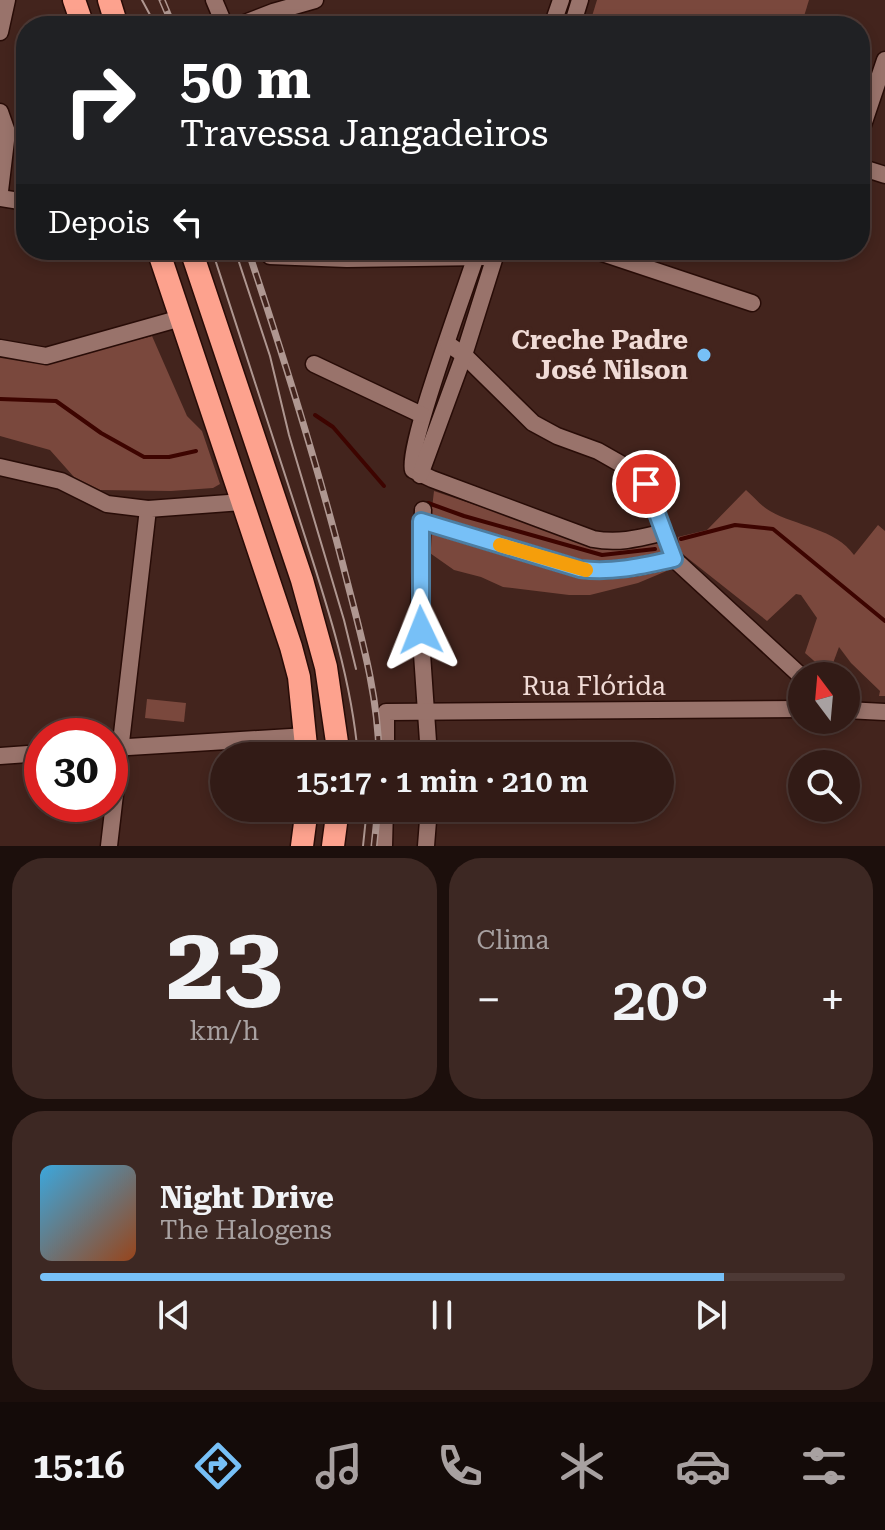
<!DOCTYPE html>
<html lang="pt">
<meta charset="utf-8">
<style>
body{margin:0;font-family:"Roboto Serif",serif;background:#3d2823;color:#f1f3f6;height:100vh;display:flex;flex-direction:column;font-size:30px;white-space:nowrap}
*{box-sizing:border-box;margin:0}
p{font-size:26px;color:#a8a1a1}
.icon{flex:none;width:44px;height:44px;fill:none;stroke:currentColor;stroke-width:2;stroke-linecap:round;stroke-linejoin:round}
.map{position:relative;height:846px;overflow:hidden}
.panel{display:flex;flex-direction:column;gap:12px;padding:12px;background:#1c0f0c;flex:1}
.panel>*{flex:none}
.banner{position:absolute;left:16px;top:16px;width:854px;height:244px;border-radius:32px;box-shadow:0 4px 12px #0003,0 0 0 2px #4d3935;background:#202124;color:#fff;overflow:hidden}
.needle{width:52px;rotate:344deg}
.buttons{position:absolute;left:788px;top:662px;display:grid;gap:16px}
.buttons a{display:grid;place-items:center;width:72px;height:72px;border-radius:50%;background:#321b16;box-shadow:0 4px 12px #0003,0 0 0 2px #4d3935;font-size:40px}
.speed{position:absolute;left:24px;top:718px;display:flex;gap:16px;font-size:40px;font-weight:700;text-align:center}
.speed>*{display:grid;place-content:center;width:104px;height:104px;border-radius:50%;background:#321b16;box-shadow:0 4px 12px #0003,0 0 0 2px #4d3935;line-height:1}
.speed .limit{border:12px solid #d22;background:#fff;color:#111}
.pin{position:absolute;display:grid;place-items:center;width:68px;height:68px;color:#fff;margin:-34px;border:4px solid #fff;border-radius:50%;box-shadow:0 2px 8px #0007}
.me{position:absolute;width:88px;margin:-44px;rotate:358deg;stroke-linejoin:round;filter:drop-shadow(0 0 6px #0008)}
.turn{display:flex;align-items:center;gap:28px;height:168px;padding:0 32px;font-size:36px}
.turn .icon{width:104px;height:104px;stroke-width:2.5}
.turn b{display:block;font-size:56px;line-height:68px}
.then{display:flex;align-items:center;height:76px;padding:0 32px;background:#0003;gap:16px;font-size:30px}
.big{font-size:60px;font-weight:600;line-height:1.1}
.panel .widget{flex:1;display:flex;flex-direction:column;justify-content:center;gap:12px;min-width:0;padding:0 28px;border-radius:32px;background:#3d2823}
.panel .dial{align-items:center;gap:0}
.dial b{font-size:104px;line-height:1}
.song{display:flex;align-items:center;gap:24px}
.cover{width:96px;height:96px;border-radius:12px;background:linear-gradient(135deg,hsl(200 70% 55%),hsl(20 70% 35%))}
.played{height:8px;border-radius:4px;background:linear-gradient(90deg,#77c0f7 85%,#4d3935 85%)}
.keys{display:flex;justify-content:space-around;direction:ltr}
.heat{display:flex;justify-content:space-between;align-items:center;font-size:44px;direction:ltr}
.panel .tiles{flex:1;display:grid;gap:12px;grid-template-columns:1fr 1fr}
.widget:last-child{grid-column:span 2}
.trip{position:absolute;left:210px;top:742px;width:464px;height:80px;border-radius:40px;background:#321b16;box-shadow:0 4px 12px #0003,0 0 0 2px #4d3935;font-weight:600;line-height:80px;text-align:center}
.tabs{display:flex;height:128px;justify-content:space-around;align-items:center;background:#140b09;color:#a8a1a1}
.tabs .icon{width:56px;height:56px}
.tabs .active{color:#77c0f7}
.tabs b{font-size:36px;color:#f1f3f6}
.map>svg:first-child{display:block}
.green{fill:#7a483d}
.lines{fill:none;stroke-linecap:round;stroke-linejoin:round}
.stream{stroke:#3d0400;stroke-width:4}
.minor-casing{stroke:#280c07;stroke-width:19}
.highway-casing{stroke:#280c07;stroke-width:25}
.minor{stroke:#99736b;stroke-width:16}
.highway{stroke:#fda28e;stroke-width:22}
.tram{stroke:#af9791;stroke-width:2}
.rail-casing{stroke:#af9791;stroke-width:7}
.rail{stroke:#43241d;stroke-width:4;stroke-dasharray:12;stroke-linecap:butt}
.route-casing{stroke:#4d7da1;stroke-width:20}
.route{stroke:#77c0f7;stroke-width:14}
.slow{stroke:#f59e0b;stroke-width:14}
.poi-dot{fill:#77c0f7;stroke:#43241d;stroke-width:3}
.labels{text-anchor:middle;stroke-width:8;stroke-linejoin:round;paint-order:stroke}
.poi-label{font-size:26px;font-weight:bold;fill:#f0dbd6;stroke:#43241d;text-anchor:end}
.street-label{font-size:26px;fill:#f0dbd6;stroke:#43241d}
</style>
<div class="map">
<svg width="885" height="846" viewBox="0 0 885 846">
<rect width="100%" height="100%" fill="#43241d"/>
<!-- green -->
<g class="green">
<polygon points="597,0 809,0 801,26 589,26"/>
<polygon points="152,336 187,416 202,431 220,484 213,488 171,491 100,490 74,477 50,450 0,436 0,357 26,361 55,361"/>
<path d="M 746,490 C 754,497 761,506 770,511 C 796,526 836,529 854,555 L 878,525 L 885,531 L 885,696 L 879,696 L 880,691 L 851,663 L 839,647 L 829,674 L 805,653 L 817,618 L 801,595 L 796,594 L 767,621 L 680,552 L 678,537 L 707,530 Z"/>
<polygon points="434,491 608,550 636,547 659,539 669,570 638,583 590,595 569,595 503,587 481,577 454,570 427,551"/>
<polygon points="147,699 186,703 184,722 145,718"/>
</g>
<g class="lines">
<!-- stream -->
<g class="stream">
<polyline points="0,399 56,401 101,433 144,457 169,457 196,451"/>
<polyline points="315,415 333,427 384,486"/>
<polyline points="428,503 464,516 602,555 655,549"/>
<polyline points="681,539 735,525 773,529 885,621"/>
</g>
<defs>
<g id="minor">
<polyline points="214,0 225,26"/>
<polyline points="237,26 273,12 315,0"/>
<polyline points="552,26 561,0"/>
<polyline points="572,26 580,0"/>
<polyline points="0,32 7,0"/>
<polyline points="0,112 7,132 0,191"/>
<polyline points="860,134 885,60"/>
<polyline points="860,167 885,175"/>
<polyline points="0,198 26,202"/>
<path d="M 478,250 C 468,282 405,451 413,470 L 432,479 L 593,539 C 619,544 640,538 665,532"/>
<polyline points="593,250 752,303"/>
<polyline points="270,256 347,259 484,257"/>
<polyline points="448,344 464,355 533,423 557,436 598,451 635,472 646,484 674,559 802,677"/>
<polyline points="0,348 46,356 181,318"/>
<polyline points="314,364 422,415"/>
<polyline points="0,467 61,481 107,504 148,509"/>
<polyline points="420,475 464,355 497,250"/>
<polyline points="423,510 419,610 429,756"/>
<path d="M 421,521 L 580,569 C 613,573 642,566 674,559"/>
<polyline points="846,710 885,712"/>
<polyline points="112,748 307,736"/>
<polyline points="0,756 42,753"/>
<polyline points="386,756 386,712 802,709"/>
<polyline points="109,846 148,509 242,502"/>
<polyline points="384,846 385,808"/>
<polyline points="426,846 429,808"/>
</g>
<g id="highway">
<polyline points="74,0 83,26"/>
<polyline points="109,0 117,26"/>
<polyline points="158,250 291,647 299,677 307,756"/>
<polyline points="191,250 302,580 326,667 339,756"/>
<polyline points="302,846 307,808"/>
<polyline points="333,846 338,808"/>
</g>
</defs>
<!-- minor casing -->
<use href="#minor" class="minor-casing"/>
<!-- highway casing -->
<use href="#highway" class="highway-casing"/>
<!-- minor -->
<use href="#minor" class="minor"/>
<!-- highway -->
<use href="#highway" class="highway"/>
<!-- tram -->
<g class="tram">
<polyline points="142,0 156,26"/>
<path d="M 212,250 C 241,340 270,429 299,518 C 324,596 351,674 358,756"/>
<polyline points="235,250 270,356 289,435 344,620 356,669"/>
<polyline points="363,846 367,808"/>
</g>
<defs>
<g id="rail">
<polyline points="162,0 173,26"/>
<path d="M 248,250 C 284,358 318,466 346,577 C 361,636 378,694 379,756"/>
<polyline points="374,846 378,808"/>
</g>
</defs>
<!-- rail casing -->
<use href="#rail" class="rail-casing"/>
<!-- rail -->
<use href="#rail" class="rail"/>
</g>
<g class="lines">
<defs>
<path id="route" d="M 421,630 L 421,521 L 580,569 C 613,573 642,566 674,559 L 646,484"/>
</defs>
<!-- route casing -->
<use href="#route" class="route-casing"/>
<!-- route -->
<use href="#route" class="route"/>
<!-- slow -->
<polyline class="slow" points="500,545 586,570"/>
</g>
<!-- markers -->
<circle class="poi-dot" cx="704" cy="355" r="8"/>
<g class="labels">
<!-- poi labels -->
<g class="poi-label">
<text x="688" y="349">Creche Padre<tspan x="688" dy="30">José Nilson</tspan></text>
</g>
<!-- street labels -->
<g class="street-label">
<text x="594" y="695">Rua Flórida</text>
</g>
</g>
</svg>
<div class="buttons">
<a><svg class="needle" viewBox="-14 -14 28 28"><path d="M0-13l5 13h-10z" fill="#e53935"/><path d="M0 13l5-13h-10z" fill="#a8a1a1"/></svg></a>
<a><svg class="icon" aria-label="search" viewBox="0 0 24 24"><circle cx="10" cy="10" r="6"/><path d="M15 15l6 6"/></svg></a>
</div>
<div class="speed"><div class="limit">30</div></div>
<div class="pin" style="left:646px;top:484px;background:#d93025"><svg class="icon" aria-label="arrive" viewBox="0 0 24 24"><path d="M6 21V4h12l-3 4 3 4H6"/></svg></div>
<svg class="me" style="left:421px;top:630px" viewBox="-20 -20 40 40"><path d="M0-17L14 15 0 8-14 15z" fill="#77c0f7" stroke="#fff" stroke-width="4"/></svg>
<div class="trip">15:17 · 1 min · 210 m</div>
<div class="banner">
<div class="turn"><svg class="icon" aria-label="right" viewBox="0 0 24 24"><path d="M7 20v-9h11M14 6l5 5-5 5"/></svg><div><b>50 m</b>Travessa Jangadeiros</div></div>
<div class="then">Depois<svg class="icon" aria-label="left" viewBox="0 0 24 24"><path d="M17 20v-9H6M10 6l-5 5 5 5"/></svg></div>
</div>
</div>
<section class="panel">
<div class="tiles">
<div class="widget dial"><b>23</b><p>km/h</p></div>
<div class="widget"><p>Clima</p>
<div class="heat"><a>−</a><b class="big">20°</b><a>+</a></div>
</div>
<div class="widget">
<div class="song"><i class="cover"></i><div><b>Night Drive</b><p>The Halogens</p></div></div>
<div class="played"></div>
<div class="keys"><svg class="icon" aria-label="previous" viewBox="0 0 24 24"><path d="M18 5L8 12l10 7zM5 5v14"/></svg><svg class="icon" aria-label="pause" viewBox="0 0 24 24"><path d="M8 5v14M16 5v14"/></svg><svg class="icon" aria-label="next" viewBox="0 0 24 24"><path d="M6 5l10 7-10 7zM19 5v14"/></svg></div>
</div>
</div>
</section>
<nav class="tabs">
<b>15:16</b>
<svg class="icon active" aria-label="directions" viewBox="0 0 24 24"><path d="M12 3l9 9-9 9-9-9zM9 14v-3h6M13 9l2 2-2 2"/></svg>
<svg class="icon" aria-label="music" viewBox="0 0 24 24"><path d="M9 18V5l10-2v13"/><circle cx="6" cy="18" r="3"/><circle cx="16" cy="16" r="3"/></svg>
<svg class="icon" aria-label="phone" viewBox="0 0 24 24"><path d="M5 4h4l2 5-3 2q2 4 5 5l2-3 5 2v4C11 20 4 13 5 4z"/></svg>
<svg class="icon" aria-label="climate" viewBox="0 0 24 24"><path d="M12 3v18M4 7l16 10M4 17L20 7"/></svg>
<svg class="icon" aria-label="car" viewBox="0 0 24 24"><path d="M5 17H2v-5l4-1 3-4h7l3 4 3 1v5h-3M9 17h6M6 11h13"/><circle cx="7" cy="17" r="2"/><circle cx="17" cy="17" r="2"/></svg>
<svg class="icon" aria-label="filters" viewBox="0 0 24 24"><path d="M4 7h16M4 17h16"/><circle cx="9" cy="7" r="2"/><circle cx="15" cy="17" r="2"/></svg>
</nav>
